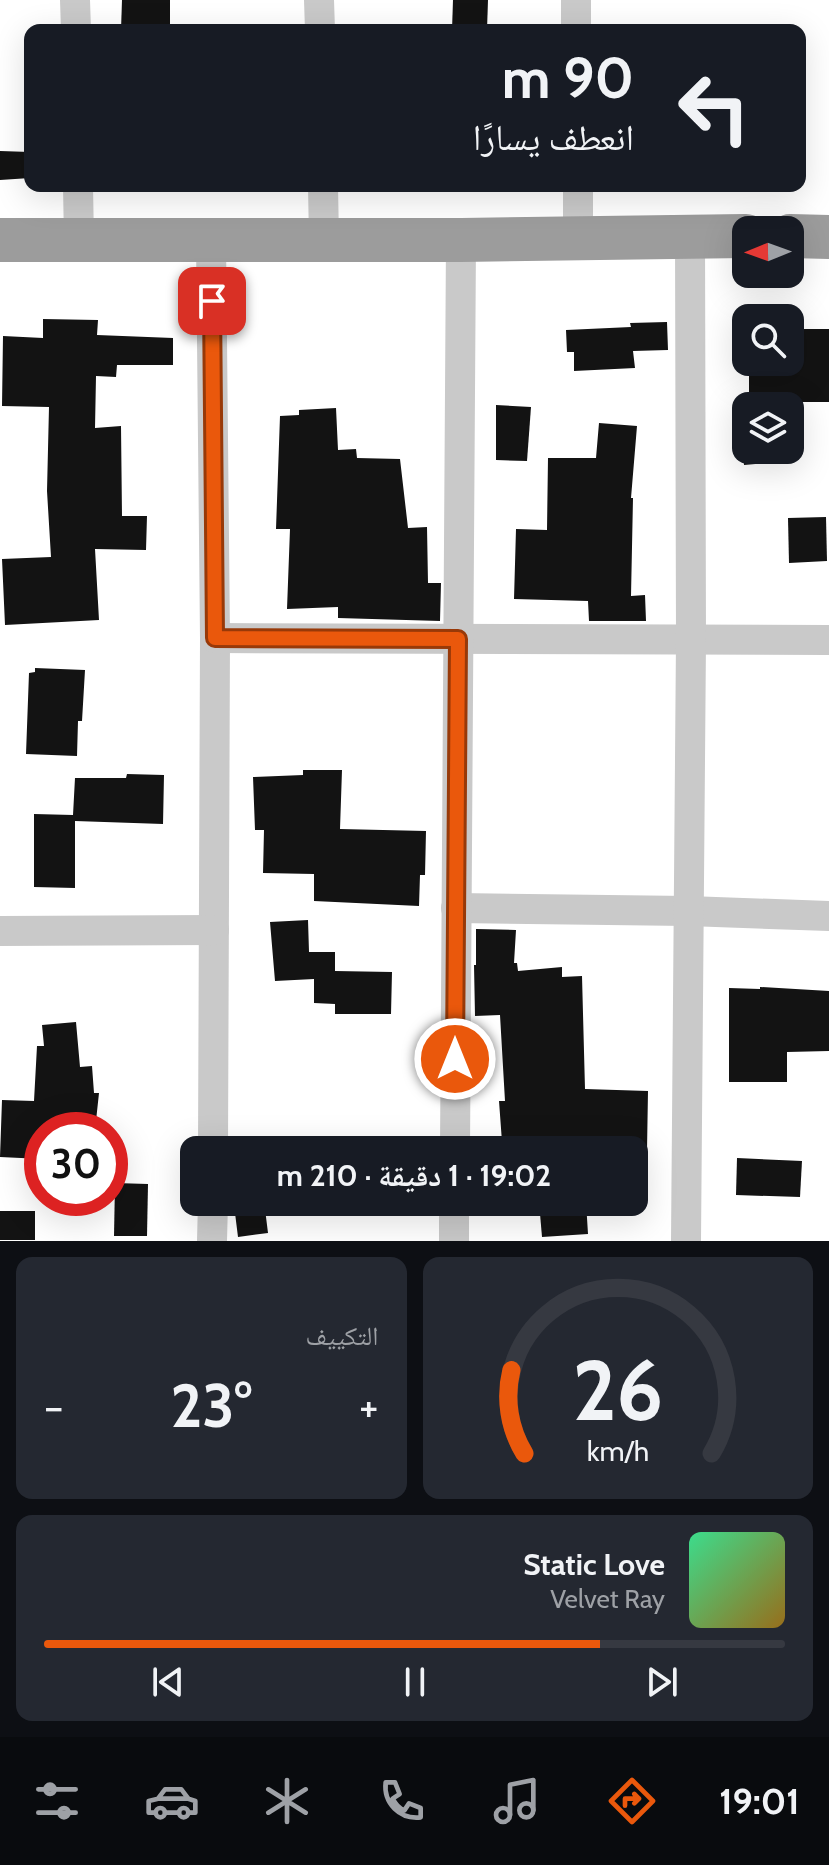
<!DOCTYPE html>
<html lang="ar">
<meta charset="utf-8">
<style>
body{margin:0;font-family:Cabin,"Noto Naskh Arabic",sans-serif;background:#242831;color:#f1f3f6;direction:rtl;height:100vh;display:flex;flex-direction:column;font-size:30px;white-space:nowrap}
*{box-sizing:border-box;margin:0}
p{font-size:26px;color:#9ea1a6}
.icon{flex:none;width:44px;height:44px;fill:none;stroke:currentColor;stroke-width:2;stroke-linecap:round;stroke-linejoin:round}
.map{position:relative;height:1241px;overflow:hidden;direction:ltr}
.panel{display:flex;flex-direction:column;gap:16px;padding:16px;background:#0d0f14;flex:1}
.panel>*{flex:none}
.banner{position:absolute;left:24px;top:24px;width:782px;height:168px;border-radius:16px;box-shadow:0 8px 32px #0002;direction:rtl;background:#171b24;color:#f1f3f6;overflow:hidden}
.needle{width:52px;rotate:269deg}
.tools{position:absolute;left:732px;top:216px;display:grid;gap:16px}
.tools a{display:grid;place-items:center;width:72px;height:72px;border-radius:16px;background:#171b24;box-shadow:0 8px 32px #0002;font-size:40px}
.speed{position:absolute;left:24px;top:1112px;display:flex;gap:16px;font-size:40px;font-weight:700;text-align:center}
.speed>*{display:grid;place-content:center;width:104px;height:104px;border-radius:50%;background:#171b24;box-shadow:0 8px 32px #0002;line-height:1}
.speed .limit{border:12px solid #d22;background:#fff;color:#111}
.pin{position:absolute;display:grid;place-items:center;width:68px;height:68px;color:#fff;margin:-34px;border-radius:16px;box-shadow:0 4px 12px #0006}
.me{position:absolute;width:88px;margin:-44px;rotate:0deg;stroke-linejoin:round;filter:drop-shadow(0 0 6px #0008)}
.turn{display:flex;align-items:center;gap:28px;height:168px;padding:0 40px;font-size:36px}
.turn .icon{width:104px;height:104px;stroke-width:2.5}
.turn b{display:block;font-size:56px;line-height:68px}
.big{font-size:60px;font-weight:800;line-height:1.1}
.panel .tile{flex:1;display:flex;flex-direction:column;justify-content:center;gap:12px;min-width:0;padding:0 28px;border-radius:16px;background:#242831}
.panel .dial{align-items:center;gap:0}
.dial svg{height:208px;overflow:visible;fill:none;stroke:#363941;stroke-width:7;stroke-linecap:round;text-anchor:middle}
.dial text{fill:#f1f3f6;stroke:none}
.song{display:flex;align-items:center;gap:24px}
.cover{width:96px;height:96px;border-radius:12px;background:linear-gradient(135deg,hsl(150 70% 55%),hsl(40 70% 35%))}
.played{height:8px;border-radius:4px;background:linear-gradient(90deg,#ea580c 75%,#363941 75%)}
.keys{display:flex;justify-content:space-around;direction:ltr}
.heat{display:flex;justify-content:space-between;align-items:center;font-size:44px;direction:ltr}
.panel .tiles{flex:1;display:grid;gap:16px;grid-template-columns:1fr 1fr}
.tile:last-child{grid-column:span 2}
.trip{position:absolute;left:180px;top:1136px;width:468px;height:80px;border-radius:16px;background:#171b24;box-shadow:0 8px 32px #0002;font-weight:800;line-height:80px;text-align:center;direction:rtl}
.menu{display:flex;height:128px;justify-content:space-around;align-items:center;background:#090b0e;color:#9ea1a6}
.menu .icon{width:56px;height:56px}
.menu .selected{color:#ea580c}
.menu b{font-size:36px;color:#f1f3f6}
.map>svg:first-child{display:block}
.building{fill:#131313}
.lines{fill:none;stroke-linecap:round;stroke-linejoin:round}
.minor{stroke:#c9c9c9;stroke-width:30}
.trunk{stroke:#9c9c9c;stroke-width:44}
.route-casing{stroke:#983908;stroke-width:20}
.route{stroke:#ea580c;stroke-width:14}
</style>
<div class="map">
<svg width="829" height="1241" viewBox="0 0 829 1241">
<rect width="100%" height="100%" fill="#fff"/>
<!-- building -->
<g class="building">
<polygon points="122,0 170,0 170,28 121,30"/>
<polygon points="453,0 488,0 487,30 452,30"/>
<polygon points="0,151 30,152 30,178 0,180"/>
<polygon points="43,319 98,320 97,335 173,338 173,365 117,365 116,377 96,376 95,428 121,426 122,516 147,516 146,550 95,549 99,620 5,625 2,559 51,557 47,491 49,407 2,406 3,336 43,338"/>
<polygon points="667,322 668,350 633,351 635,368 574,371 574,352 567,352 566,330 631,327 630,323"/>
<polygon points="790,329 829,329 829,402 794,402 791,461 744,465 742,419 746,419 746,450 790,450 790,406 749,406 749,362 790,362"/>
<polygon points="496,405 531,407 527,461 496,460"/>
<polygon points="336,408 338,450 356,449 357,458 400,459 408,528 427,527 428,583 441,583 440,621 338,618 338,607 287,609 290,529 276,529 280,416 299,415 299,410"/>
<polygon points="599,423 637,426 631,498 633,498 631,596 645,595 646,621 589,621 588,601 514,599 516,529 547,530 548,458 596,458"/>
<polygon points="826,517 827,561 789,563 788,518"/>
<polygon points="35,668 85,670 82,721 78,721 77,756 26,754 29,673 35,672"/>
<polygon points="303,770 342,770 340,829 426,831 425,875 420,875 419,906 314,901 314,874 263,873 264,830 255,830 253,777 303,775"/>
<polygon points="127,774 164,775 163,824 75,821 75,888 34,887 34,814 73,815 75,778 126,778"/>
<polygon points="308,920 309,952 335,952 335,971 392,972 391,1014 335,1014 335,1004 314,1003 314,979 275,981 270,922"/>
<polygon points="476,929 516,930 514,963 517,963 518,971 562,967 562,977 582,976 585,1089 648,1091 647,1150 598,1150 598,1146 551,1147 550,1139 502,1142 499,1101 505,1101 500,1015 475,1016 474,965 476,965"/>
<polygon points="760,987 829,991 829,1051 787,1052 787,1082 729,1082 729,988 760,989"/>
<polygon points="76,1022 80,1067 92,1066 94,1093 99,1093 95,1130 42,1130 42,1159 0,1157 2,1100 34,1101 37,1046 44,1046 42,1025"/>
<polygon points="737,1158 802,1161 800,1197 736,1195"/>
<polygon points="115,1183 148,1184 147,1236 114,1236"/>
<polygon points="539,1202 586,1202 588,1234 542,1237"/>
<polygon points="265,1209 268,1233 238,1237 235,1213"/>
<rect x="0" y="1211" width="35" height="29"/>
</g>
<g class="lines">
<!-- minor -->
<g class="minor">
<polyline points="75,0 76,30"/>
<polyline points="319,0 320,30"/>
<polyline points="576,0 576,30"/>
<polyline points="78,186 79,241"/>
<polyline points="323,186 324,240"/>
<polyline points="578,186 578,238"/>
<polyline points="211,240 215,638 213,1150"/>
<polyline points="215,638 829,640"/>
<polyline points="456,908 688,911 829,916"/>
<polyline points="0,931 214,930"/>
<polyline points="455,1150 461,240"/>
<polyline points="212,1241 213,1202"/>
<polyline points="454,1241 454,1202"/>
<polyline points="686,1241 691,640 690,235"/>
</g>
<!-- trunk -->
<g class="trunk">
<polyline points="790,236 829,237"/>
<polyline points="0,240 461,240 746,236"/>
</g>
</g>
<g class="lines">
<defs>
<polyline id="route" points="212,301 215,638 458,639 455,1059"/>
</defs>
<!-- route casing -->
<use href="#route" class="route-casing"/>
<!-- route -->
<use href="#route" class="route"/>
</g>
</svg>
<div class="tools">
<a><svg class="needle" viewBox="-14 -14 28 28"><path d="M0-13l5 13h-10z" fill="#e53935"/><path d="M0 13l5-13h-10z" fill="#9ea1a6"/></svg></a>
<a><svg class="icon" aria-label="search" viewBox="0 0 24 24"><circle cx="10" cy="10" r="6"/><path d="M15 15l6 6"/></svg></a>
<a><svg class="icon" aria-label="layers" viewBox="0 0 24 24"><path d="M12 4l9 5-9 5-9-5zM3 14l9 5 9-5"/></svg></a>
</div>
<div class="speed"><div class="limit">30</div></div>
<div class="pin" style="left:212px;top:301px;background:#d93025"><svg class="icon" aria-label="arrive" viewBox="0 0 24 24"><path d="M6 21V4h12l-3 4 3 4H6"/></svg></div>
<svg class="me" style="left:455px;top:1059px" viewBox="-20 -20 40 40"><circle r="17" fill="#ea580c" stroke="#fff" stroke-width="3"/><path d="M0-11L8 9 0 5-8 9z" fill="#fff"/></svg>
<div class="trip">19:02 · 1 دقيقة · 210 m</div>
<div class="banner">
<div class="turn"><svg class="icon" aria-label="left" viewBox="0 0 24 24"><path d="M17 20v-9H6M10 6l-5 5 5 5"/></svg><div><b>90 m</b>انعطف يسارًا</div></div>
</div>
</div>
<section class="panel">
<div class="tiles">
<div class="tile dial"><svg viewBox="0 0 100 80">
<path d="M14 69A42 42 0 1 1 86 69"/>
<path d="M14 69A42 42 0 0 1 9 37" stroke="#ea580c"/>
<text x="50" y="56" font-size="32" font-weight="700">26</text>
<text x="50" y="72" font-size="11">km/h</text>
</svg></div>
<div class="tile"><p>التكييف</p>
<div class="heat"><a>−</a><b class="big">23°</b><a>+</a></div>
</div>
<div class="tile">
<div class="song"><i class="cover"></i><div><b>Static Love</b><p>Velvet Ray</p></div></div>
<div class="played"></div>
<div class="keys"><svg class="icon" aria-label="previous" viewBox="0 0 24 24"><path d="M18 5L8 12l10 7zM5 5v14"/></svg><svg class="icon" aria-label="pause" viewBox="0 0 24 24"><path d="M8 5v14M16 5v14"/></svg><svg class="icon" aria-label="next" viewBox="0 0 24 24"><path d="M6 5l10 7-10 7zM19 5v14"/></svg></div>
</div>
</div>
</section>
<nav class="menu">
<b>19:01</b>
<svg class="icon selected" aria-label="directions" viewBox="0 0 24 24"><path d="M12 3l9 9-9 9-9-9zM9 14v-3h6M13 9l2 2-2 2"/></svg>
<svg class="icon" aria-label="music" viewBox="0 0 24 24"><path d="M9 18V5l10-2v13"/><circle cx="6" cy="18" r="3"/><circle cx="16" cy="16" r="3"/></svg>
<svg class="icon" aria-label="phone" viewBox="0 0 24 24"><path d="M5 4h4l2 5-3 2q2 4 5 5l2-3 5 2v4C11 20 4 13 5 4z"/></svg>
<svg class="icon" aria-label="climate" viewBox="0 0 24 24"><path d="M12 3v18M4 7l16 10M4 17L20 7"/></svg>
<svg class="icon" aria-label="car" viewBox="0 0 24 24"><path d="M5 17H2v-5l4-1 3-4h7l3 4 3 1v5h-3M9 17h6M6 11h13"/><circle cx="7" cy="17" r="2"/><circle cx="17" cy="17" r="2"/></svg>
<svg class="icon" aria-label="filters" viewBox="0 0 24 24"><path d="M4 7h16M4 17h16"/><circle cx="9" cy="7" r="2"/><circle cx="15" cy="17" r="2"/></svg>
</nav>
